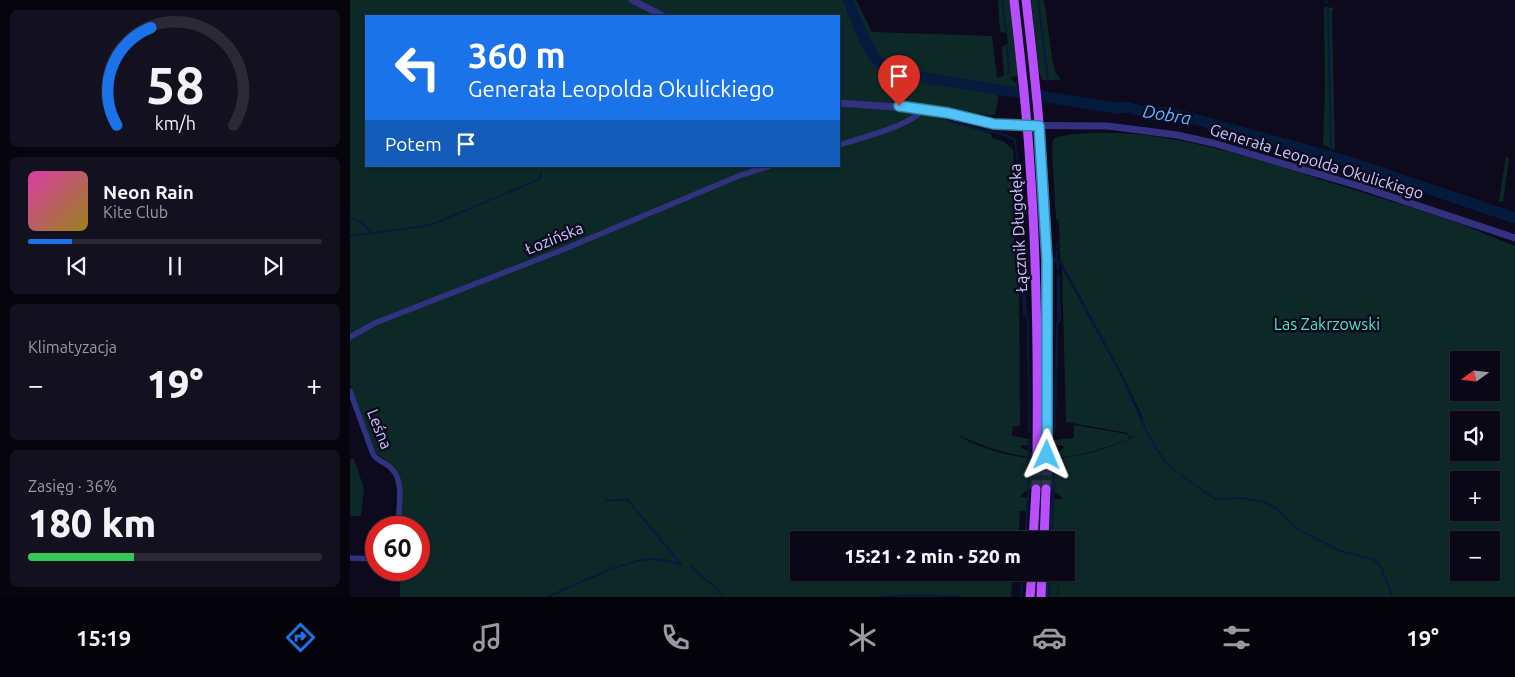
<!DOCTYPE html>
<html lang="pl">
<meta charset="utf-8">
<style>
body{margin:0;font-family:Ubuntu,sans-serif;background:#13111f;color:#f1f3f6;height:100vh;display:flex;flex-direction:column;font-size:19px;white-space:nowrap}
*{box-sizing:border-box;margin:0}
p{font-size:16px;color:#999aa1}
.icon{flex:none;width:28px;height:28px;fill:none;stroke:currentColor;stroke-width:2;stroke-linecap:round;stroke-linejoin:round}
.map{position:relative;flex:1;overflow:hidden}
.details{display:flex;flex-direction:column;gap:10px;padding:10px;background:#06040c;width:350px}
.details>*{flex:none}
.guide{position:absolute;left:15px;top:15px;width:475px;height:152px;border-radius:0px;box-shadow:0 1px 4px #0004,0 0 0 1px #2a2935;background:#1a73e8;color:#fff;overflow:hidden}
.needle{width:32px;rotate:255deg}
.fabs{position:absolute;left:1100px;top:351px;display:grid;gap:10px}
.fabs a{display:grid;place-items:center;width:50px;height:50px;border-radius:0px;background:#0a0816;box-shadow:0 1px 4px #0004,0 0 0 1px #2a2935;font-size:25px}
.speed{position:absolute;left:15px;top:516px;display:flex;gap:10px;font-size:25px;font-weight:700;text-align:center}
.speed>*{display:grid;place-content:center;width:65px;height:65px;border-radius:50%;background:#0a0816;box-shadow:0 1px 4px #0004,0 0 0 1px #2a2935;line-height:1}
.speed .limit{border:8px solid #d22;background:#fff;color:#111}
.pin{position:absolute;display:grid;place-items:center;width:42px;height:42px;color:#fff;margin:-51px -21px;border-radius:50% 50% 50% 0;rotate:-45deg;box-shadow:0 0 5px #0007}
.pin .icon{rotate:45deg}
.me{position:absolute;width:55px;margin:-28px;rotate:1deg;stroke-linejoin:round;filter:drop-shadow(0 0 4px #0008)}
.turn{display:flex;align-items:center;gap:18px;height:105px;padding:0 20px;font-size:22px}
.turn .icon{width:65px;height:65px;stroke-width:2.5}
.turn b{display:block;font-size:35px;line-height:42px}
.then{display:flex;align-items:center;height:48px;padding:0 20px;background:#0003;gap:10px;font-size:19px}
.big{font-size:38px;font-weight:800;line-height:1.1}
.details .widget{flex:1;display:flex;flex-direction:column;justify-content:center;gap:8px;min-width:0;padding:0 18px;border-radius:8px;background:#13111f}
.details .dial{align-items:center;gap:0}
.dial svg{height:130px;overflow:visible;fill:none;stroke:#2a2935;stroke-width:7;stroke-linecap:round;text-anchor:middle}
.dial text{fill:#f1f3f6;stroke:none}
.song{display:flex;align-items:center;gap:15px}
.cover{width:60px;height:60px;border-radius:8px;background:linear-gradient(135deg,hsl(320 70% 55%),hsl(50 70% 35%))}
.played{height:5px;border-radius:2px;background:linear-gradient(90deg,#1a73e8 15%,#2a2935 15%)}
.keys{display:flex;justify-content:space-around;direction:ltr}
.heat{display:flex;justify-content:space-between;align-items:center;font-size:28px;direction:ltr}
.charge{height:8px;border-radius:4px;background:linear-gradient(90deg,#34c759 36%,#2a2935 0)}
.trip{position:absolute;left:440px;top:531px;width:285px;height:50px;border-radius:0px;background:#0a0816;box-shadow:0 1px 4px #0004,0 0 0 1px #2a2935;font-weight:800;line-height:50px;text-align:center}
.tab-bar{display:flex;height:80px;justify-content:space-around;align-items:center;background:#040309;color:#999aa1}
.tab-bar .icon{width:35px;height:35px}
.tab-bar .selected{color:#1a73e8}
.tab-bar b{font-size:22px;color:#f1f3f6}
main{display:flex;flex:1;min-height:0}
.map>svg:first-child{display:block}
.green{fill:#0d2927;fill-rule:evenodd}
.water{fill:#051b3d}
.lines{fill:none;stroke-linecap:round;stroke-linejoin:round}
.stream{stroke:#051b3d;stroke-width:2}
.river{stroke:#051b3d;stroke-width:11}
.primary-tunnel{stroke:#33304b;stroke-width:9;stroke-dasharray:9 4.5;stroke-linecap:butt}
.minor{stroke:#323281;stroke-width:5.5}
.tertiary{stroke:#323281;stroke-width:7}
.primary{stroke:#b84fff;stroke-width:9}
.route-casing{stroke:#337fa1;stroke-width:12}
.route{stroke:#4fc3f7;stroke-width:9}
.labels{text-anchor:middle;stroke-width:5;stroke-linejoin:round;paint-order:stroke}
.street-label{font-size:16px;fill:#ccc8ff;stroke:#0d0a1e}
.park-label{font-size:16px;fill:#4ce7bc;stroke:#0d0a1e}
.water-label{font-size:18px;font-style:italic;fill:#56b6ff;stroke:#0d0a1e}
</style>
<main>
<section class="details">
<div class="widget dial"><svg viewBox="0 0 100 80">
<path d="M14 69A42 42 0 1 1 86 69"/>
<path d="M14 69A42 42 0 0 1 35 9" stroke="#1a73e8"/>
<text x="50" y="56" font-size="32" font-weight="700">58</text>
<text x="50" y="72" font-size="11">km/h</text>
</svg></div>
<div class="widget">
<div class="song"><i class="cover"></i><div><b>Neon Rain</b><p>Kite Club</p></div></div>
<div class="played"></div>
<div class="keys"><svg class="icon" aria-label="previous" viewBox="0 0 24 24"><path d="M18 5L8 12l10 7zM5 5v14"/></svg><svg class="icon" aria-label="pause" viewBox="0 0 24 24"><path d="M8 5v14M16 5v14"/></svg><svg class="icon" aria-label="next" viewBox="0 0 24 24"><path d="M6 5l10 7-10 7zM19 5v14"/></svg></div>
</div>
<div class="widget"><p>Klimatyzacja</p>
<div class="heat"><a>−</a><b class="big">19°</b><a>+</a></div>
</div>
<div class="widget"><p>Zasięg · 36%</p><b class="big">180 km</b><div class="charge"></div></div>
</section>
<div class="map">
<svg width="1165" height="597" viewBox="0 0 1165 597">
<rect width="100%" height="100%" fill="#0d0a1e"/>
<!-- green -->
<g class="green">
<path d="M 0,0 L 506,0 L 522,32 L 642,36 L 647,77 L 654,76 L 652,49 L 653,46 L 658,44 L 657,34 L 650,31 L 648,0 L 660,0 L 668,76 L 660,77 L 664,82 L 667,82 L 667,91 L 648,88 L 648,99 L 645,115 C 623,115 601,109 580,106 L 577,116 L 607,122 L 641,134 L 642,138 L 653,141 L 663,150 L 669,284 L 670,426 L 663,426 L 662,436 L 679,439 L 680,441 L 677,441 L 678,445 L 671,445 L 671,447 C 687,458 697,459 714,448 L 713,446 L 706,445 L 706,443 L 704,443 L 705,440 L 724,438 L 724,425 L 777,434 L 779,439 C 711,466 672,464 606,434 C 616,441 629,446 641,450 C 690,466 739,459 785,436 L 785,435 L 779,438 L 778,433 L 716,422 L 712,268 L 769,372 L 794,426 L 792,416 L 774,378 L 710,259 L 709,220 L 706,219 L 702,149 L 703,140 L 706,137 C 794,121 888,154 972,180 C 1010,192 1049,203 1087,216 C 1114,224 1139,236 1165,246 L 1165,597 L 708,597 L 709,584 L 707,597 L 695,597 L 697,573 L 716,572 L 716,540 L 699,540 L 702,493 L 703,499 L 712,499 L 712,497 C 700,487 681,482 670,497 L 677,498 L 676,511 L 668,511 L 670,514 L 668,540 L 449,540 L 449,572 L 663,573 L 661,597 L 50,597 L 50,570 L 69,570 L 69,528 L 51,527 L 49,476 L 44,467 L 25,452 L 0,384 ZM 16,16 L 489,16 L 489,166 L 16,166 ZM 1109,360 L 1141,360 L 1141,392 L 1109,392 ZM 1109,420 L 1141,420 L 1141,452 L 1109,452 ZM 1109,480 L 1141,480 L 1141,512 L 1109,512 ZM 1109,540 L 1141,540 L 1141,572 L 1109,572 Z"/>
<polygon points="681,0 694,0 703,64 706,73 711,80 692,80 689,72"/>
<polygon points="974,7 985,8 982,10 982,14 985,150 973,145 975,88"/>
<polygon points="1156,157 1159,158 1153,202 1149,201"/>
<polygon points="0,459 4,459 14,489 11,516 0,516"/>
</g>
<!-- water -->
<g class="water">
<polygon points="707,278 710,278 711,323 707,323"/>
<polygon points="672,279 675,279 677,315 673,315"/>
</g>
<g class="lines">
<!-- stream -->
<g class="stream">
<polyline points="652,0 656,32"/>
<polyline points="688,0 698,81"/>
<polyline points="975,0 977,3"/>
<polyline points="978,8 981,157"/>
<polyline points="656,74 659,72 657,47"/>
<polyline points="599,121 634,131 650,133 665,140 671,185 672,222"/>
<polyline points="196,168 197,166"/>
<polyline points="0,218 8,220 23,233"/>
<polyline points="0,236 81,225 187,180 190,178 191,172"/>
<polyline points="671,245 672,248"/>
<polyline points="707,247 708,243"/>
<polyline points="673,253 674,271"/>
<polyline points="704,261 710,262 714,268 770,372"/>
<polyline points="706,261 707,251"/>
<polyline points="707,261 708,269"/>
<polyline points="708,274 709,278"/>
<polyline points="674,279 674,276"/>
<polyline points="676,315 678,321 679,432"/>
<path d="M 773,378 C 785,406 803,454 826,472"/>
<polyline points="705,430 707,323"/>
<polyline points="832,476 865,499 892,498 915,502 926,508 940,523 949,530 990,551 1023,559 1031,566 1042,597"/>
<polyline points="256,501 277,499 330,563"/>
<polyline points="675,540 678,498 679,441"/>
<polyline points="702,540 705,443"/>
<polyline points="340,566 365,587 373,597"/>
<polyline points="197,597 261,569 290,560 307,559 331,564"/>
<polyline points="529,597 559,595 608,596"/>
<polyline points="671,597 673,572"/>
<polyline points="699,597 700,572"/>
</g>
<!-- river -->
<path class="river" d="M 498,0 C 505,15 516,51 528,61 C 535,68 548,71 557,75 L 766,108 L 776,107 L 798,113 L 816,112 L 833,116 L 993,160 L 1165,218"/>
<!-- primary-tunnel -->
<g class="primary-tunnel">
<polyline points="686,489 687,455"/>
<polyline points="696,489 697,455"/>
</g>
<!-- minor -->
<g class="minor">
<path d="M 489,145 C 508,139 563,125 573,109"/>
<polyline points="0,337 25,323 212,250 391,175 420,166"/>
<path d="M 0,391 L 23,454 C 28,462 36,462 42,469 C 55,482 48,510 48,528"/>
<polyline points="0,558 26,559"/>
</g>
<!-- tertiary -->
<g class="tertiary">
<polyline points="282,0 313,16"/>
<polyline points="489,103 573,109 650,125 758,126 827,135 863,143 1009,186 1165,238"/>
</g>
<!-- primary -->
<g class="primary">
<path d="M 664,0 C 670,55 677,111 680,166 C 687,262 688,358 687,455"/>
<path d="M 676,0 C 685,75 693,151 696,227 C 699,303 699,379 697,455"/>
<polyline points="683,540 686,489"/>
<polyline points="694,540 696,489"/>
<polyline points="680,597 682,572"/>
<polyline points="691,597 692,572"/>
</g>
</g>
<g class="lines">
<defs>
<polyline id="route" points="549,106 598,113 644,124 689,126 697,260 697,455"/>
</defs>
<!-- route casing -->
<use href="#route" class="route-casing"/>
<!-- route -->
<use href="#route" class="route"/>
</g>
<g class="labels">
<!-- street labels -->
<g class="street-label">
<text transform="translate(967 161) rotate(17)" y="6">Generała Leopolda Okulickiego</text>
<text transform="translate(668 228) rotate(-93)" y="6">Łącznik Długołęka</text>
<text transform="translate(204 238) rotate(-22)" y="6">Łozińska</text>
<text transform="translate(30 429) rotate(68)" y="6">Leśna</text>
</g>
<!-- park labels -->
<g class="park-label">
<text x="977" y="330">Las Zakrzowski</text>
</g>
<!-- water labels -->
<g class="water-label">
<text transform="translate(817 115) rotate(9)" y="6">Dobra</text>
</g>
</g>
</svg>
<div class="fabs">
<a><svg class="needle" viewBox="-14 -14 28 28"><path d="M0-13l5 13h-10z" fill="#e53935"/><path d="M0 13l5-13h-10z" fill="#999aa1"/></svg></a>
<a><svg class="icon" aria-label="sound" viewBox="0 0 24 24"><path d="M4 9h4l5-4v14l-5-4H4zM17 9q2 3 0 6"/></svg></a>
<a>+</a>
<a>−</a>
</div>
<div class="speed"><div class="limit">60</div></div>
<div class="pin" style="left:549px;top:106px;background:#d93025"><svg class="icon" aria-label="arrive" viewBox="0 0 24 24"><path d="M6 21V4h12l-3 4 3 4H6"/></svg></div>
<svg class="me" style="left:697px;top:455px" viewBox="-20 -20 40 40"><path d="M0-17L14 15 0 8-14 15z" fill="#4fc3f7" stroke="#fff" stroke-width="4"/></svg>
<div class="trip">15:21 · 2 min · 520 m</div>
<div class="guide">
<div class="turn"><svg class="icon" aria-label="left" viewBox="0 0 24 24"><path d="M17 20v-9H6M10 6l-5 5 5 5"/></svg><div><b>360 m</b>Generała Leopolda Okulickiego</div></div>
<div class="then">Potem<svg class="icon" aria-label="arrive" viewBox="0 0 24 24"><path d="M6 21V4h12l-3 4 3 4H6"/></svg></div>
</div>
</div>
</main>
<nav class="tab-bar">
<b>15:19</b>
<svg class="icon selected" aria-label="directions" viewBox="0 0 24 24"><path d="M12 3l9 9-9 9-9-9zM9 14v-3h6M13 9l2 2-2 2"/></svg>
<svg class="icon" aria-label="music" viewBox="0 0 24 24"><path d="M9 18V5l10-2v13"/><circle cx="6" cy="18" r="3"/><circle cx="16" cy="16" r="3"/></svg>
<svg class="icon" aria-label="phone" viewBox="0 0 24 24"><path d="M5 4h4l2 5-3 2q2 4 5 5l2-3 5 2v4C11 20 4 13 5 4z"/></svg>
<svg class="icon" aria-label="climate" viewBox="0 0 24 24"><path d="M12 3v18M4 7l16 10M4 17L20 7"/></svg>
<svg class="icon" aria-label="car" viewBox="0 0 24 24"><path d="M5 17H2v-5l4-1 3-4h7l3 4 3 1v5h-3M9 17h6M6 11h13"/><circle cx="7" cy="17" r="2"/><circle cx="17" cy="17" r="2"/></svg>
<svg class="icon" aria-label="filters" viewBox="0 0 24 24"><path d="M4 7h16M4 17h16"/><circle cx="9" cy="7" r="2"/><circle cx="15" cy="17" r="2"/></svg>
<b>19°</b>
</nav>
